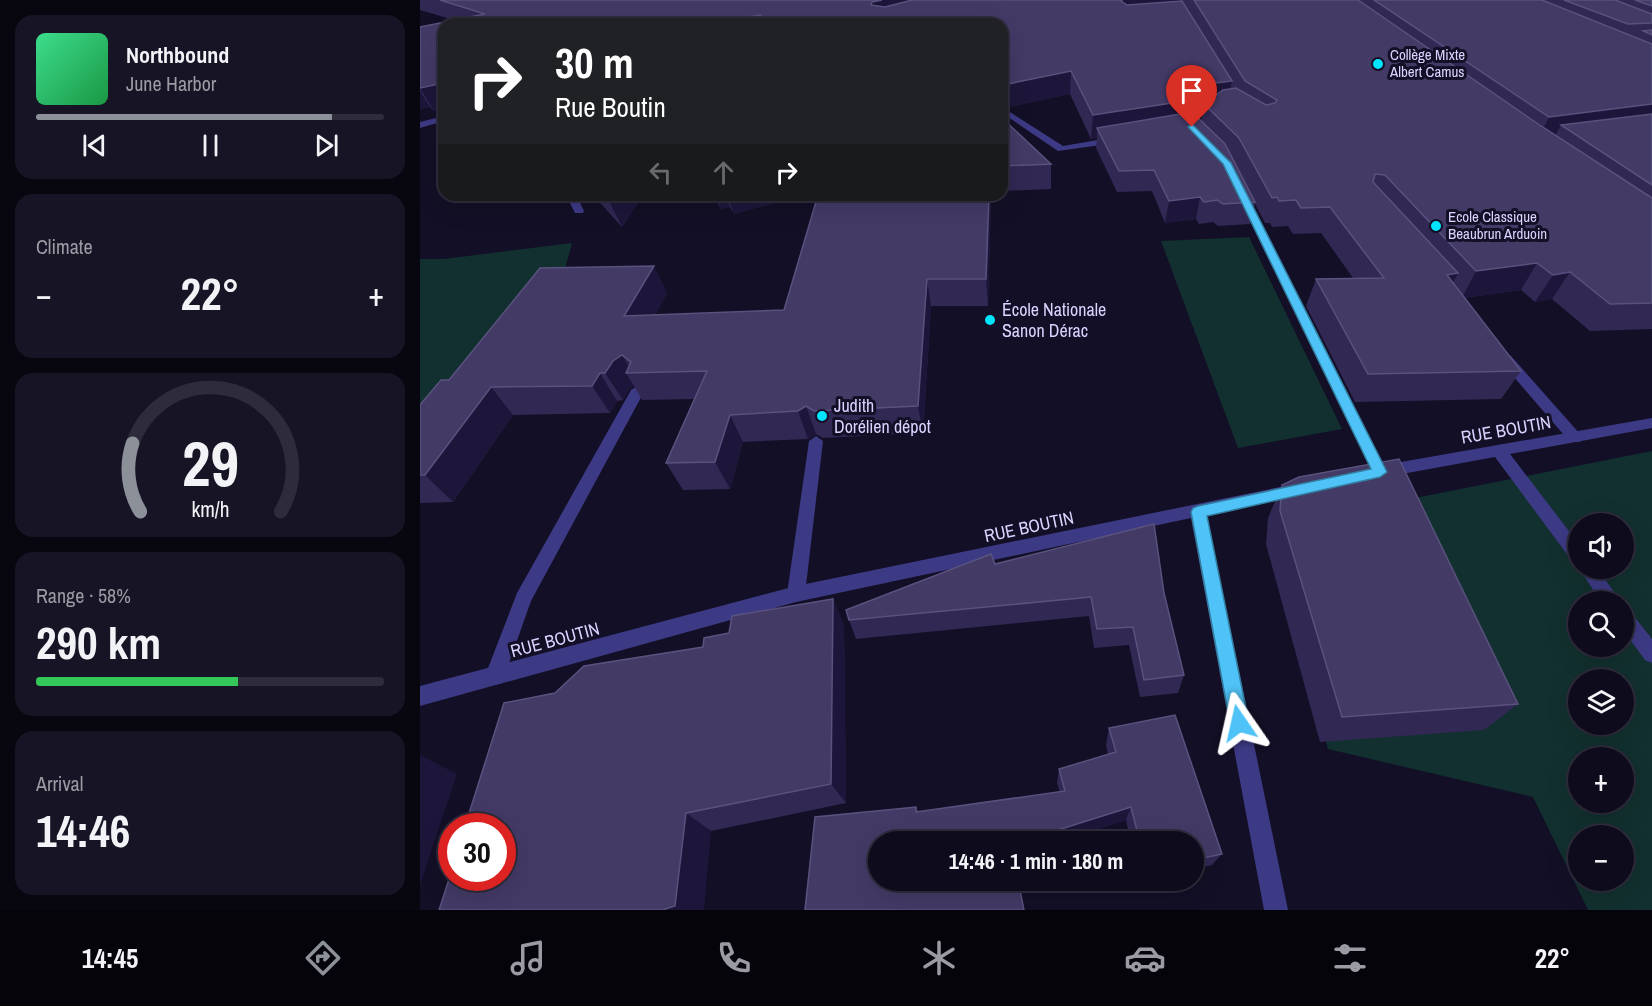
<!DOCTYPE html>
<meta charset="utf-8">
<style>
body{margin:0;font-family:"Archivo Narrow",sans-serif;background:#171425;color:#f1f3f6;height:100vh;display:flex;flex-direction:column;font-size:22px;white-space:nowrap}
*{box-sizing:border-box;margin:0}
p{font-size:20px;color:#9b9ba3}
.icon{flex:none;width:33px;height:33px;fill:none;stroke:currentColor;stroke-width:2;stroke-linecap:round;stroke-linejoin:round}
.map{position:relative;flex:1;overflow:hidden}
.panel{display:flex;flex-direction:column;gap:15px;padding:15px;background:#08060f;width:420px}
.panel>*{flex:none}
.top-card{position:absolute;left:18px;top:18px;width:570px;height:183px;border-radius:18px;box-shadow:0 6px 24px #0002,0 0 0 2px #2e2b3b;background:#202124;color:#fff;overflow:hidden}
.controls{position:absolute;left:1148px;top:513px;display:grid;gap:12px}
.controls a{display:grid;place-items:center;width:66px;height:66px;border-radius:50%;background:#0e0b1c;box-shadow:0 6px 24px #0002,0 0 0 2px #2e2b3b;font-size:30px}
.speed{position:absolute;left:18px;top:813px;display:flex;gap:12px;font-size:30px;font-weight:700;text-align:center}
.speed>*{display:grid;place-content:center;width:78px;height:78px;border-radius:50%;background:#0e0b1c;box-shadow:0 6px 24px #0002,0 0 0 2px #2e2b3b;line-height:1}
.speed .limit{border:9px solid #d22;background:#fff;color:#111}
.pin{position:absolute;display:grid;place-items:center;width:51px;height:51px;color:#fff;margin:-62px -26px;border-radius:50% 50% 50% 0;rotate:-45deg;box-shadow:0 0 6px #0007}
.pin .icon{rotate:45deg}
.me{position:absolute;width:66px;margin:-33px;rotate:349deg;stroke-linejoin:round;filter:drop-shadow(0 0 4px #0008)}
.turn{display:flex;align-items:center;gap:21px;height:126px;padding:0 18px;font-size:27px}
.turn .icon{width:78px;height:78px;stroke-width:2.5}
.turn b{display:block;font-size:42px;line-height:51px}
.lanes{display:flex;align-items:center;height:57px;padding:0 18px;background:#0003;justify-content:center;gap:30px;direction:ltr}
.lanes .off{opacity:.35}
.big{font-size:45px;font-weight:800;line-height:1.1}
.panel .widget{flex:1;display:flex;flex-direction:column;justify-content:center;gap:9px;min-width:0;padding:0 21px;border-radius:18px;background:#171425}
.panel .dial{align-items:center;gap:0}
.dial svg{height:156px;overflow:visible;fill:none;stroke:#2e2b3b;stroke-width:7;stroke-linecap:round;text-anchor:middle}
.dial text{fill:#f1f3f6;stroke:none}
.song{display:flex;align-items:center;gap:18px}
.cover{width:72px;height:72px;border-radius:9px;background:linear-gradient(135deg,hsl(150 70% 55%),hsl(140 70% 35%))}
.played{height:6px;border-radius:3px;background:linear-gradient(90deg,#8c9099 85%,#2e2b3b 85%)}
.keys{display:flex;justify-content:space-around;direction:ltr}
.heat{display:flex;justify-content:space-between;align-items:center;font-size:33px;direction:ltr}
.charge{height:9px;border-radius:4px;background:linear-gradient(90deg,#34c759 58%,#2e2b3b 0)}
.trip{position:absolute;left:448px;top:831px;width:336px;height:60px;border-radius:30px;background:#0e0b1c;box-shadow:0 6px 24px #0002,0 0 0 2px #2e2b3b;font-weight:800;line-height:60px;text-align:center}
.menu{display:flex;height:96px;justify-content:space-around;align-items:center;background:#06040b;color:#9b9ba3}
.menu .icon{width:42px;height:42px}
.menu .active{color:#8c9099}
.menu b{font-size:27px;color:#f1f3f6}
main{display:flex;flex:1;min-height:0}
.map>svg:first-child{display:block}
.green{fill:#12302f;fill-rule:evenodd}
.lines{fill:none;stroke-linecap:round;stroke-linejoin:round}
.lane{fill:#3d3a85;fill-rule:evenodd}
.street{fill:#3d3a85;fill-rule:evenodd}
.wall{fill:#312854;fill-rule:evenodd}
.shaded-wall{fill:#1d163a}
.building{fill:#433a66;stroke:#5a527e;stroke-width:1.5}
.route{fill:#4fc3f7;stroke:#337fa1;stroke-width:1.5}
.poi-dot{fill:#00e5ff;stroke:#130f26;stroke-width:2}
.labels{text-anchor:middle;stroke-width:6;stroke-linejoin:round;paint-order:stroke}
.far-poi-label{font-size:15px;fill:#d9d4ff;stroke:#130f26;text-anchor:start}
.poi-label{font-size:18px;fill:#d9d4ff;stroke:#130f26;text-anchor:start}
.street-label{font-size:18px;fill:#d9d4ff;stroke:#130f26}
</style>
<main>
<section class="panel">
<div class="widget">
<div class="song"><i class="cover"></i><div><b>Northbound</b><p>June Harbor</p></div></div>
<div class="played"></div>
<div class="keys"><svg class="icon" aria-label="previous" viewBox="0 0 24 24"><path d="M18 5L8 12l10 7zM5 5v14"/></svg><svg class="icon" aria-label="pause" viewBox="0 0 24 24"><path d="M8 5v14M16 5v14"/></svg><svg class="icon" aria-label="next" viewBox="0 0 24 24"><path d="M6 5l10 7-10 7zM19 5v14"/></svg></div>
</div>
<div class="widget"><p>Climate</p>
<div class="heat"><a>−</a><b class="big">22°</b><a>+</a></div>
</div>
<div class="widget dial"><svg viewBox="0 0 100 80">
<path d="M14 69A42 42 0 1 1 86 69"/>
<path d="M14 69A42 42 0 0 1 10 34" stroke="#8c9099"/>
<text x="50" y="56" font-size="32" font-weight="700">29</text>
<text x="50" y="72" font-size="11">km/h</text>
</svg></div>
<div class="widget"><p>Range · 58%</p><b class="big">290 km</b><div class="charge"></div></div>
<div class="widget"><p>Arrival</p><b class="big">14:46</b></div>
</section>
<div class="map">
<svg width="1232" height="910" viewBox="0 0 1232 910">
<rect width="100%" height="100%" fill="#130f26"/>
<!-- green -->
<g class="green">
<polygon points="829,237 922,429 818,448 741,241"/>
<polygon points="152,243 145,269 0,452 0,259 24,259"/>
<path d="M 1232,451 L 1232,910 L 1168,910 L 1113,797 L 908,749 L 856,546 L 975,502 ZM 1158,524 L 1203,524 L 1203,568 L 1158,568 ZM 1158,602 L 1203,602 L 1203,646 L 1158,646 ZM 1158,680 L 1203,680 L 1203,724 L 1158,724 ZM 1158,758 L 1203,758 L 1203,802 L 1158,802 ZM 1158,836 L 1203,836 L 1203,880 L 1158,880 Z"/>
</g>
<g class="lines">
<!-- lane -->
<g class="lane">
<polygon points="1086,355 1091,356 1160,434 1162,438 1160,442 1150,442 1081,362 1079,359 1081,356"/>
<polygon points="218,385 225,390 111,601 82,683 75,685 68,683 65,676 97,593 211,390"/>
<polygon points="396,436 403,441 385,594 382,600 376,602 370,600 367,594 389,441"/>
</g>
<!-- street -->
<g class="street">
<polygon points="582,107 643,146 695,137 699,140 695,143 638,151 582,113"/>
<polygon points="24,116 24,121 0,128 0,122"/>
<polygon points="146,195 156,195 164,211 163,213 155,213"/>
<polygon points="820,196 829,198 964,465 1232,418 1232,428 1090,454 1158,543 1158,563 1152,561 1075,457 960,478 955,476 819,198"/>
<polygon points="875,484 881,486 883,490 881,494 787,515 868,910 844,910 771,518 376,602 0,706 0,686 376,586"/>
<polygon points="1159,568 1177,568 1201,602 1181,602"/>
<polygon points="1203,608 1209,610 1232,639 1232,663 1225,660 1203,630"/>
</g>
</g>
<!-- wall -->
<g class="wall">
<path d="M 0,0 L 757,0 L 757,1 L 760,1 L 760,0 L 1232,0 L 1232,329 L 1170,331 L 1132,299 L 1115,302 L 1101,290 L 1044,298 L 1101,371 L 1081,399 L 935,402 L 886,306 L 896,279 L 933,278 L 901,233 L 873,234 L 868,226 L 852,227 L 850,223 L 845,223 L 835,204 L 830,224 L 798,226 L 793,222 L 779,224 L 776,219 L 745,223 L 732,191 L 697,192 L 676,148 L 677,138 L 671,139 L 650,94 L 589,107 L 582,105 L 582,24 L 24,24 L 24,109 L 14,111 L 10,107 L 0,109 L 0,27 L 34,20 L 0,10 ZM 783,112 L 781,121 L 777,116 Z"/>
<polygon points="582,118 631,164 631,189 582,191"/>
<polygon points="173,195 223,195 202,227"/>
<polygon points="293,195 384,195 314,214 310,207 301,209"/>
<polygon points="571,195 568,306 511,306 503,433 403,438 396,434 388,439 323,442 310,489 263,490 246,463 275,399 222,400 214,386 209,389 203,400 197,401 190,413 93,415 33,502 0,503 0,405 29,380 247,293 235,315 364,310"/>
<polygon points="862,485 1098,704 1064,730 900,742 846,544 848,518"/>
<polygon points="575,564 744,593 764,675 758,693 720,697 709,645 674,648 669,616 436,639 429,620"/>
<polygon points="413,599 424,626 426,803 291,831 84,703 135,693 283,647 309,633"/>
<polygon points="755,715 802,854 792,865 774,869 774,842 711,842 706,820 638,842 459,842 459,880 598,880 604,910 385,910 395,817 496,807 499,812 640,792 637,783 639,769 688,754 686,745 689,728"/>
</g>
<!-- shaded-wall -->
<g class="shaded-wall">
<polygon points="462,0 542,0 455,22 451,5 452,2"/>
<polygon points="702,0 757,0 755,12 700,20"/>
<polygon points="340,15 342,24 290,24"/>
<polygon points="651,71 650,94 589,107 588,84"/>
<polygon points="812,81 807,103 784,104 783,112 768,123 677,128 677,138 671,139 673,115 796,83"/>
<polygon points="24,83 24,109 14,111 0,88"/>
<polygon points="0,91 10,107 0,109"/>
<polygon points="1232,104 1232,126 1141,125 1134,138 1117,141 1129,117"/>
<polygon points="194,195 223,195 202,227 189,201"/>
<polygon points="296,195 305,195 310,207 301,209"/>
<polygon points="307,195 384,195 314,214"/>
<polygon points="569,195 571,195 568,306 566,279"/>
<polygon points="780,197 776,219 745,223 749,201"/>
<polygon points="1117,263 1101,290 1042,298 1056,271"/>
<polygon points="234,266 247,293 219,344 204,316"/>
<polygon points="1150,272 1132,299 1115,302 1133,275"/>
<polygon points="1038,273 1024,300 1027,275"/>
<polygon points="507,279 511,306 503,433 498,406"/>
<polygon points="202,355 212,372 206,373 214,386 209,389 203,400 185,373 193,361"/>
<polygon points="180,373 197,401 190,413 172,386"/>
<polygon points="71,387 93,415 33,502 5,475"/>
<polygon points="386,406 396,434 388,439 378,411"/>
<polygon points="310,415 323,442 310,489 295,462"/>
<polygon points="413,599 424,626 426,803 411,784"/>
<polygon points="0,755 37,774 0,885"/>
<polygon points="711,807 706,820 638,842 600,842"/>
<polygon points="266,813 291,831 284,910 245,910"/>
</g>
<!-- building -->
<g class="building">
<polygon points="20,0 462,0 452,2 451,5 465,7 492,0 702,0 701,1 707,5 762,1 812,81 796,83 772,100 673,115 651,71 588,84 582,82 582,24 351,24 340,15 290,24 24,24 24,83 0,88 0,27 65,14"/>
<polygon points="774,0 938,0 1121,126 1232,198 1232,303 1190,304 1150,272 1133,275 1117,263 1056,271 965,175 955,174 953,182 1038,273 1027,275 1101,371 948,374 896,279 964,278 910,207 881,208 876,200 859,201 857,197 852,198 819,138 784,104 803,90 816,88 846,105 855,103 857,100 825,81"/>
<polygon points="954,0 1122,0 1232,44 1232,104 1129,117"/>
<polygon points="1144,0 1195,0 1232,14 1232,23 1208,24"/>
<polygon points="1215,0 1232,0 1232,6"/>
<polygon points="1232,30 1232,35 1223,31"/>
<polygon points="772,112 805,144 835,202 803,204 797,200 784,202 780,197 749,201 734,170 699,171 677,128"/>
<polygon points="1232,114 1232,185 1141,125"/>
<polygon points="582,118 631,164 582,166"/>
<polygon points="184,195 194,195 189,201"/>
<polygon points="398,195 569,195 566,279 507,279 498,406 394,411 386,406 378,411 310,415 295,462 246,463 287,371 206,373 211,362 202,355 193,361 185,373 180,373 172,386 71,387 5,475 0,475 0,405 21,380 29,380 120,268 234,266 204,316 364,310"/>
<polygon points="979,459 1098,704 922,717 860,511 862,485 879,477"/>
<polygon points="734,524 744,593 764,675 724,680 713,627 677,629 671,597 429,620 426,610 571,554 575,564"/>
<polygon points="413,599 411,784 266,813 255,906 245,909 245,910 19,910 32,870 32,878 82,878 82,826 45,826 84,703 135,693 164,666 283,647 284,638 309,633 312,616"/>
<polygon points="755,715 802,854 774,860 774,842 720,842 711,807 600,842 459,842 459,880 598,880 604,910 385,910 395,817 496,807 496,812 645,791 639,769 696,752 689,728"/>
</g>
<!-- route -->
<polygon class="route" points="772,124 811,163 967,472 960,477 787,516 829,723 826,729 819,732 813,729 810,723 771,512 773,508 778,506 951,469 803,164 769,128 768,127"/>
<!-- markers -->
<g class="poi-dot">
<circle cx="958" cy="64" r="6"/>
<circle cx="1016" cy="226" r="6"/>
<circle cx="570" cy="320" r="6"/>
<circle cx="402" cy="416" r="6"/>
</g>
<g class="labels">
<!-- far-poi labels -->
<g class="far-poi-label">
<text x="970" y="60">Collège Mixte<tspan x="970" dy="17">Albert Camus</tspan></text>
<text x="1028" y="222">Ecole Classique<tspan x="1028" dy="17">Beaubrun Arduoin</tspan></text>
</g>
<!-- poi labels -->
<g class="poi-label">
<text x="582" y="316">École Nationale<tspan x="582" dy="21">Sanon Dérac</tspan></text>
<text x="414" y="412">Judith<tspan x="414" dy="21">Dorélien dépot</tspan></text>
</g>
<!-- street labels -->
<g class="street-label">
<text transform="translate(1086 430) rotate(-10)" y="6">RUE BOUTIN</text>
<text transform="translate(609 527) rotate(-12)" y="6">RUE BOUTIN</text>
<text transform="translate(135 640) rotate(-15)" y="6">RUE BOUTIN</text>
</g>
</g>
</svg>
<div class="controls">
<a><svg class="icon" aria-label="sound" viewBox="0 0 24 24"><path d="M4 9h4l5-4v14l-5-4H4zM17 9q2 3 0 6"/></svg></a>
<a><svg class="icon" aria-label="search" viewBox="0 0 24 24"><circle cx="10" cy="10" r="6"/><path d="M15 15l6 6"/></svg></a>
<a><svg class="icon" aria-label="layers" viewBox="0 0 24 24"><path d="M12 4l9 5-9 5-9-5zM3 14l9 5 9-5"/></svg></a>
<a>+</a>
<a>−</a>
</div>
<div class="speed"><div class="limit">30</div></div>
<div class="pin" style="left:772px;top:127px;background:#d93025"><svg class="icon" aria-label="arrive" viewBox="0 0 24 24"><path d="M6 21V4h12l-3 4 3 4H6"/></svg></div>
<svg class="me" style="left:819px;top:723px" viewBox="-20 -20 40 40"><path d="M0-17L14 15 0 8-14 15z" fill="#4fc3f7" stroke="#fff" stroke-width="4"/></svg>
<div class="trip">14:46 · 1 min · 180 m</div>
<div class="top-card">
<div class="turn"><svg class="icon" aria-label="right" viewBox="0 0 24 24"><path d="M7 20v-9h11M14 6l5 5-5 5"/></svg><div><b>30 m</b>Rue Boutin</div></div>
<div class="lanes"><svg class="icon off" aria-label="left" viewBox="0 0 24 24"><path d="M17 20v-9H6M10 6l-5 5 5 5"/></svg><svg class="icon off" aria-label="ahead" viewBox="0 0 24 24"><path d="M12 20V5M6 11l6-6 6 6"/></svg><svg class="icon" aria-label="right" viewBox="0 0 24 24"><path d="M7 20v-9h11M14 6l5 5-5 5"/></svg></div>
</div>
</div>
</main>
<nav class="menu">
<b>14:45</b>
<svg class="icon active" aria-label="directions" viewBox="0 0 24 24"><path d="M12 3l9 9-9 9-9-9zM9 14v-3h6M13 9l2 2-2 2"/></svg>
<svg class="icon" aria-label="music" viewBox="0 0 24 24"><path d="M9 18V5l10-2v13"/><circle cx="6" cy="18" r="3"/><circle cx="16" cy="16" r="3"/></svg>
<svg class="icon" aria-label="phone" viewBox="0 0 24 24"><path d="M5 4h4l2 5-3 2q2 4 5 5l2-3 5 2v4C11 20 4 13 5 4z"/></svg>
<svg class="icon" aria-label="climate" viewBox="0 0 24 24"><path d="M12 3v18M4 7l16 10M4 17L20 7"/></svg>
<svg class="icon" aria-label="car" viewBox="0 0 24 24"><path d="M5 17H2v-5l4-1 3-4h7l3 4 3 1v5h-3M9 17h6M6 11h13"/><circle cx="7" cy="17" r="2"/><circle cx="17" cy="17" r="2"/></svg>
<svg class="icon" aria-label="filters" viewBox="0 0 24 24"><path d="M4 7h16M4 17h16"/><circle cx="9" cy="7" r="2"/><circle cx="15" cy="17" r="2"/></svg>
<b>22°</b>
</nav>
